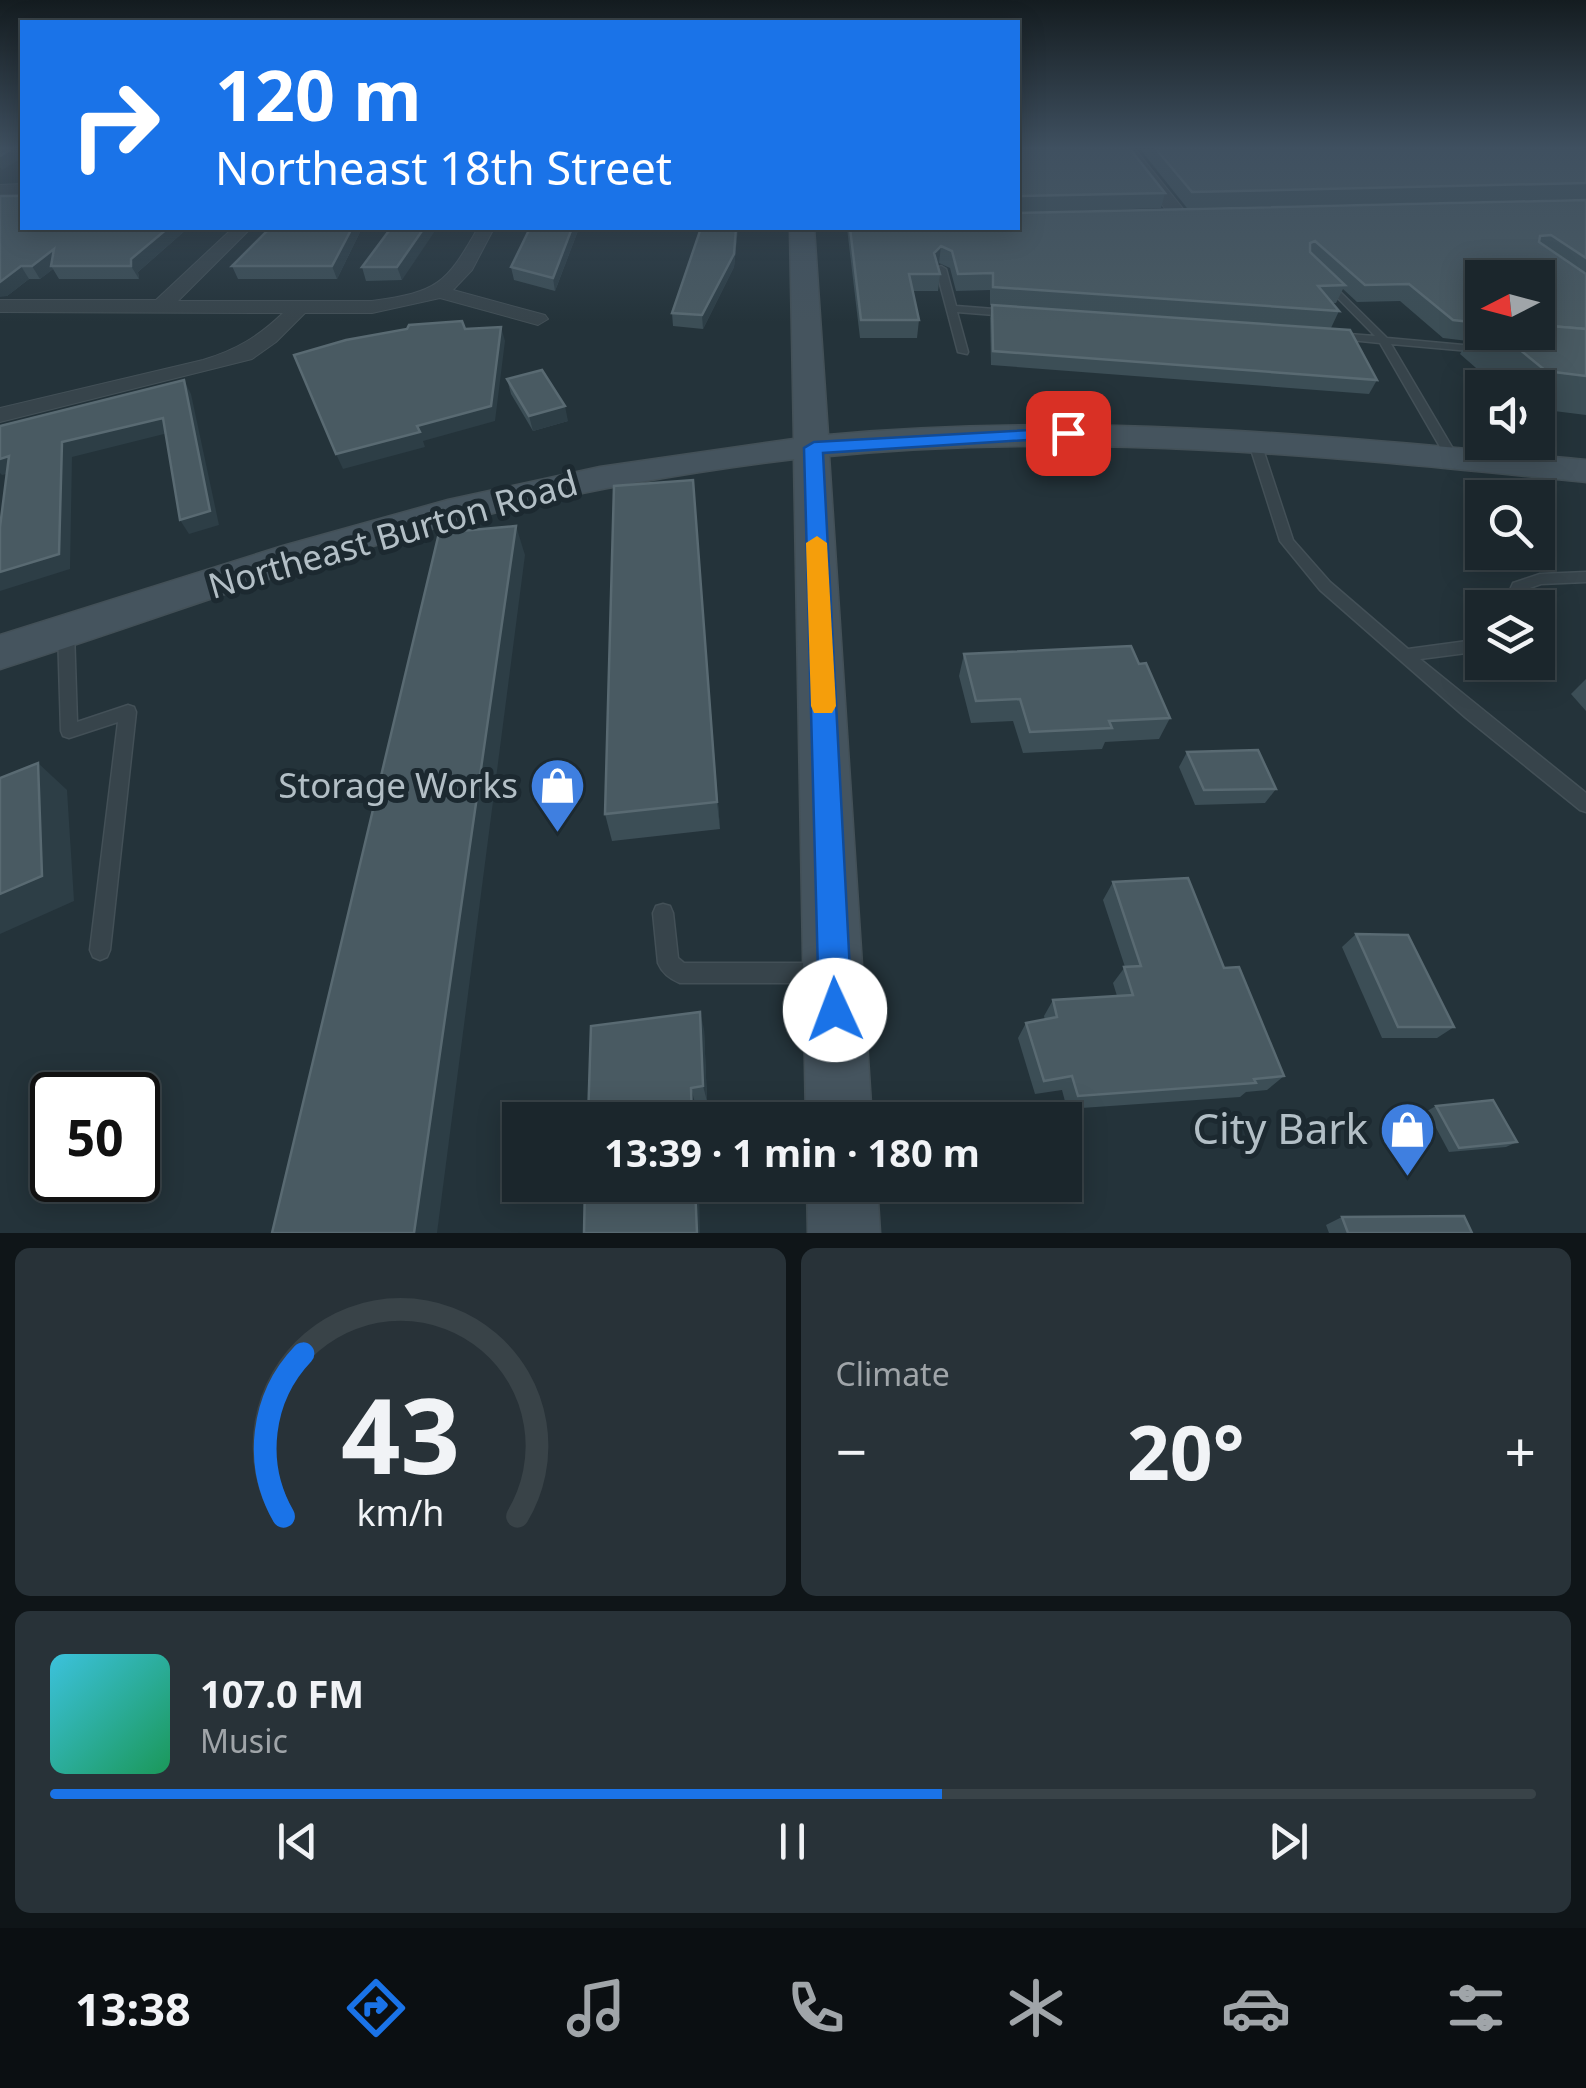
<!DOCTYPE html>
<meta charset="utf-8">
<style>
body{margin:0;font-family:"Noto Sans",sans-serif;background:#283238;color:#f1f3f6;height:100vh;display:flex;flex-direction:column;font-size:38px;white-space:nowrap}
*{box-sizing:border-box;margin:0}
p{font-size:32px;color:#a0a5a9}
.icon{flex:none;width:55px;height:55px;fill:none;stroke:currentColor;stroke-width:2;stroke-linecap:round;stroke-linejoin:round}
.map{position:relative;height:1233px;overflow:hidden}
.side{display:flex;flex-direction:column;gap:15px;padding:15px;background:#0f1518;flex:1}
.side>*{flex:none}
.hud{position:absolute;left:20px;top:20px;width:1000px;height:210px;border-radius:0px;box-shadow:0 5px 25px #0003,0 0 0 2px #394348;background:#1a73e8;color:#fff;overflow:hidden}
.needle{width:65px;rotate:264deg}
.controls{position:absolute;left:1465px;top:260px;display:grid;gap:20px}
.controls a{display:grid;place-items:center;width:90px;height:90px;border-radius:0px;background:#1b262c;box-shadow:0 5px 25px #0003,0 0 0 2px #394348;font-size:50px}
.speed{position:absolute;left:30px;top:1072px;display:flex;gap:20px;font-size:50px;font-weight:700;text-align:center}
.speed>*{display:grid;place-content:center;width:130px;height:130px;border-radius:50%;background:#1b262c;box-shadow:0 5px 25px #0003,0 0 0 2px #394348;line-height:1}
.speed .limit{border:5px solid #111;border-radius:15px;background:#fff;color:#111}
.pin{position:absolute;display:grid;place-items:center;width:85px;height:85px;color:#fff;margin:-42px;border-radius:20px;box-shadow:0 5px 15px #0006}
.me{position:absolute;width:110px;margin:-55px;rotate:358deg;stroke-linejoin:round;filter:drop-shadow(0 0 8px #0008)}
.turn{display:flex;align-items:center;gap:35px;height:210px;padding:0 30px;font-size:45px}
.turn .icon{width:130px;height:130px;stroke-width:2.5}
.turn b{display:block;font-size:70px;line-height:85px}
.big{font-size:75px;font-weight:700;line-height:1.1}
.side .widget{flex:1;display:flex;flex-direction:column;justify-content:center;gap:15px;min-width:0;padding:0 35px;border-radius:15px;background:#283238}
.side .dial{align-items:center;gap:0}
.dial svg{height:260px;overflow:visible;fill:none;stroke:#394348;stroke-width:7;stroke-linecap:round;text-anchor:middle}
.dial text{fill:#f1f3f6;stroke:none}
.song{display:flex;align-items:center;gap:30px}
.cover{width:120px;height:120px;border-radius:15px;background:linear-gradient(135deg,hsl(190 70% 55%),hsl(150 70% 35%))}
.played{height:10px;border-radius:5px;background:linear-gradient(90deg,#1a73e8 60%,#394348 60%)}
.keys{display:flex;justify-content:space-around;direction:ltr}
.heat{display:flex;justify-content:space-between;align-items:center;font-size:55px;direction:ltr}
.side .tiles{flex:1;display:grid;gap:15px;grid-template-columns:1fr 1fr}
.widget:last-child{grid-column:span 2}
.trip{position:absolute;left:502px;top:1102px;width:580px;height:100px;border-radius:0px;background:#1b262c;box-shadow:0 5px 25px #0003,0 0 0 2px #394348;font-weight:700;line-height:100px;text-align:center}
.dock{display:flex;height:160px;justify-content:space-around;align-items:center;background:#0b0f12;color:#a0a5a9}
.dock .icon{width:70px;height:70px}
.dock .current{color:#1a73e8}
.dock b{font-size:45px;color:#f1f3f6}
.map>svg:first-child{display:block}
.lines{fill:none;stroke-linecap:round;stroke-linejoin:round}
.lane-casing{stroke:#435057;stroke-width:3}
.street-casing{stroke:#435057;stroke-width:2}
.secondary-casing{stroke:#435057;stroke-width:3}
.lane{fill:#37444b;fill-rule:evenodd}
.street{fill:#37444b;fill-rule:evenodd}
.secondary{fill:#45545e;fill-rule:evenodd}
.wall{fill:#3c4e56;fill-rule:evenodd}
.shaded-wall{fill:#2d3e46}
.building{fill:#495a62;stroke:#596a72;stroke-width:2.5}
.route{fill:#1a73e8;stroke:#114b97;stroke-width:2.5}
.slow{fill:#f59e0b}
.labels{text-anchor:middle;stroke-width:10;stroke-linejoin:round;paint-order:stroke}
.street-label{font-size:35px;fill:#b3bfc6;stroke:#1c2930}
.poi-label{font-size:35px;fill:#b3bfc6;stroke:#1c2930;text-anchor:end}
.near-poi-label{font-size:42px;fill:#b3bfc6;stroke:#1c2930;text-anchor:end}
</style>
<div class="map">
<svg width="1586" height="1233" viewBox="0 0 1586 1233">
<rect width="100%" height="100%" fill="#24333a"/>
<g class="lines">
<defs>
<g id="lane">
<polygon points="941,266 946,269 956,306 1007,310 1012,313 1007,316 957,312 968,352 967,354 958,352 936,269"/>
<polygon points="1326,278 1387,338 1485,347 1485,351 1481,352 1391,344 1459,459 1457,462 1449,462 1447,459 1380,343 1331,338 1331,334 1335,333 1375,336 1323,283 1321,281"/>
<polygon points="1254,436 1260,440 1293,540 1330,582 1408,649 1482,639 1482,651 1420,659 1586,793 1586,812 1580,810 1465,717 1320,590 1280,541 1248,440"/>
<polygon points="1586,572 1586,582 1541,584 1524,590 1517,608 1502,608 1513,583 1540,574"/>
<polygon points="66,625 74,631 77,722 128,705 134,707 136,712 110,950 107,957 100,960 93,957 90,950 118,722 69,738 63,736 61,731 58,631"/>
<path d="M 663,904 L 670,906 L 673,913 L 678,958 L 684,963 L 820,963 L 827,966 L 830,973 L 827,980 L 820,983 L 680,983 C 670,979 662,973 658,963 L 653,913 L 656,906 Z"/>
</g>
<g id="street">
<polygon points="1120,149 1135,149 1184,210 1184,218 1172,218"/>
<polygon points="22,184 22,194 0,195 0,185"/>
<path d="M 233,228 L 251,228 L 178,301 L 372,301 C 438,292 446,284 478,228 L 494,228 L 472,270 L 453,290 L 545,315 L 548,319 L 538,325 L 440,298 L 372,313 L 305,313 L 276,342 L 252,359 L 0,422 L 0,408 L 203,360 C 236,350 258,337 283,313 L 0,312 L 0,300 L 156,300 Z"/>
</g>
<g id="secondary">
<path d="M 790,228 L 814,228 L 828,435 C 1089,411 1327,436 1586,460 L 1586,482 C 1329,456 1088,431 829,456 L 872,1120 L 806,1120 L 794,459 C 680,473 568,493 457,522 C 302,563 153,621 0,669 L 0,635 L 283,546 L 448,500 L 600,467 L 794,439 Z"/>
<polygon points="807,1185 877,1185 880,1233 808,1233"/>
</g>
</defs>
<!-- lane casing -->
<use href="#lane" class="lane-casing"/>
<!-- street casing -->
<use href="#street" class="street-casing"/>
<!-- secondary casing -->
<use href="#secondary" class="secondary-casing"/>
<!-- lane -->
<use href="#lane" class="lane"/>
<!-- street -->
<use href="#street" class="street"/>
<!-- secondary -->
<use href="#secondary" class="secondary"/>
</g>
<!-- wall -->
<g class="wall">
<path d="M 1018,149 L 1165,193 L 1161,208 L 1018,213 L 1586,200 L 1586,415 L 1538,409 L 1538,388 L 1499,388 L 1460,354 L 1468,341 L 1443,338 L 1400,301 L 1357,302 L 1343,289 L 1336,303 L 1332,303 L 1339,311 L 1331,328 L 990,305 L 990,290 L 956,291 L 950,268 L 939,263 L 937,264 L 940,274 L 938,291 L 912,291 L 919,320 L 917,338 L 860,338 L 847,228 L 1018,228 ZM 1482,278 L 1538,332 L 1482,332 Z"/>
<polygon points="1140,149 1586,149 1586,199 1187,208"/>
<polygon points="0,196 188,228 138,272 139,279 59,279 53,269 40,279 29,279 7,296"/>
<polygon points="362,228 337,279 238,279 232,266"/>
<polygon points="391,228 402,280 366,281 362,267"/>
<polygon points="579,228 555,291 514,280 511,267"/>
<polygon points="701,228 738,228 734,267 703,329 673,326 672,313"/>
<polygon points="992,305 1377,380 1369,394 991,365 990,318"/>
<polygon points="507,379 568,421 533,431 511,394"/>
<polygon points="693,480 720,829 612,841 605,814"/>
<polygon points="964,654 1139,664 1170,718 1159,739 1105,742 1102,749 1023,753 1013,721 971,723 959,676"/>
<polygon points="1586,679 1586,711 1571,694"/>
<polygon points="1187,752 1276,789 1265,803 1195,805 1179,767"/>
<polygon points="1113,882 1224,968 1284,1076 1267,1090 1246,1092 1240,1097 1067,1109 1062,1090 1035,1094 1018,1038 1026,1023 1045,1020 1044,1016 1053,1000 1117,996 1113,983 1125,967 1103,900"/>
<polygon points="1356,934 1454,1027 1437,1038 1382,1038 1342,947"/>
<polygon points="704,1029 707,1101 695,1103 696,1120 588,1120"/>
<polygon points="1436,1106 1517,1142 1506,1147 1449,1152 1427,1111"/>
<polygon points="1342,1217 1472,1233 1329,1233 1326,1225"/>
</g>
<!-- shaded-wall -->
<g class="shaded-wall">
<polygon points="11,149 22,149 22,158 2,170 0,167 0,156"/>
<polygon points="168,228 188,228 138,272 139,279 131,266 131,259"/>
<polygon points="352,228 362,228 337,279 332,266"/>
<polygon points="424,228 437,228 402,280 397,267"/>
<polygon points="572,228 579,228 555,291 553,278"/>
<polygon points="736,228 738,228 734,267 703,329 702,315"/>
<polygon points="941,246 939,263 932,270 934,253"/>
<polygon points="54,249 51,266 53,269 40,279 32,266"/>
<polygon points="21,266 29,279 7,296 0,297 0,282"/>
<polygon points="501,327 505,341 495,421 423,441 425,447 343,469 336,454 417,426"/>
<polygon points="184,380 191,394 219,525 189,534 180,520"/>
<polygon points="565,406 568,421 533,431 529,416"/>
<polygon points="163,418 172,432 72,457 70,569 0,591 0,572 62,442"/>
<polygon points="9,456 20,471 2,475 0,473 0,459"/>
<polygon points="693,480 695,508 720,829 717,802"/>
<polygon points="516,526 525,555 437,1233 414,1233"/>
<polygon points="38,763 67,790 74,901 0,934 0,894"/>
<polygon points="700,1012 704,1029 707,1101 703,1086"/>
<polygon points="691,1088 695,1103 696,1120 692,1120"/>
<polygon points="695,1185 699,1185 700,1233 697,1233"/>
</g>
<!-- building -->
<g class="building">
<polygon points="0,149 11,149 0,156"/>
<polygon points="1018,149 1130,149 1165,193 1021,196 1018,200"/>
<polygon points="1156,149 1582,149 1586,151 1586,183 1192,192"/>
<polygon points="0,196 22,196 22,228 168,228 131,259 131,266 51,266 54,249 32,266 21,266 0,282"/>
<polygon points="1586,200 1586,258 1551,235 1540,236 1539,242 1586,274 1586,329 1538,325 1538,278 1482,278 1482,319 1479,323 1453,320 1409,284 1365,285 1315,241 1310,243 1310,252 1345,285 1318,286 1339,311 993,287 993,273 958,274 952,251 941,246 934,253 940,274 909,274 919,320 861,320 850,228 1018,228 1018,205 1018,213"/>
<polygon points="270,228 352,228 332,266 232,266"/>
<polygon points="391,228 424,228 397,267 362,267"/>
<polygon points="530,228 572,228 553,278 511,267"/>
<polygon points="701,228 736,228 734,254 702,315 672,313"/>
<polygon points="992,305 1350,330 1377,380 993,351"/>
<polygon points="462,321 465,329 501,327 491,406 417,426 420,432 336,454 294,355 346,340 407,329 409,325"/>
<polygon points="1538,325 1586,329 1586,376 1546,371 1498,332 1538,332"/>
<polygon points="542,370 565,406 529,416 507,379"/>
<polygon points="184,380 210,511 180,520 163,418 62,442 59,554 0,572 0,527 9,456 0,459 0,426"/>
<polygon points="693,480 717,802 605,814 614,486"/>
<polygon points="516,526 414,1233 272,1233 439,533"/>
<polygon points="1131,646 1139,664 1146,663 1170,718 1109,721 1112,728 1030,732 1020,699 976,701 964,654"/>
<polygon points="1258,750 1276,789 1204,790 1187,752"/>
<polygon points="38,763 42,876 0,894 0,778"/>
<polygon points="1188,878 1224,968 1239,967 1284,1076 1254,1079 1256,1083 1078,1096 1072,1076 1044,1081 1026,1023 1057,1017 1053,1000 1133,995 1124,967 1141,966 1113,882"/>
<polygon points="1356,934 1408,935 1454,1027 1398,1027"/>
<polygon points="700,1012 703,1086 691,1088 692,1120 588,1120 591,1026"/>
<polygon points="1493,1100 1517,1142 1459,1148 1436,1106"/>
<polygon points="585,1185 695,1185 697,1233 584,1233"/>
<polygon points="1464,1216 1472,1233 1348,1233 1342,1217"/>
</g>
<!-- sky -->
<linearGradient id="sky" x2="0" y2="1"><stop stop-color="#141c20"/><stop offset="0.46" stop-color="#3f5060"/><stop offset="1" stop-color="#3f5060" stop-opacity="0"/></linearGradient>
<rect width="1586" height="322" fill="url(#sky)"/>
<!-- route -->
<polygon class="route" points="1068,428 1077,433 1075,437 823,453 852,1010 847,1022 835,1026 824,1022 819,1010 804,448 814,442"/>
<!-- slow -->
<polygon class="slow" points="817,536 827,543 836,706 832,713 814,713 811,706 806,543"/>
<!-- icons -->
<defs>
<symbol id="shop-pin" viewBox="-11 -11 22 30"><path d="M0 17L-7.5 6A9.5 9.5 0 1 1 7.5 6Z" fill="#3f7fe0" stroke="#1c2930"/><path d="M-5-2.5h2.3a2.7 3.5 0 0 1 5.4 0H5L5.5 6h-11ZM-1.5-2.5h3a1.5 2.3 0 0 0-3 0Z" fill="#fff"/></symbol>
</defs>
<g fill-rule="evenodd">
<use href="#shop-pin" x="526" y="754" width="63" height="86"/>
<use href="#shop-pin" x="1376" y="1098" width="63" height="86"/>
</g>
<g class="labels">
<!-- street labels -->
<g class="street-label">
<text transform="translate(393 535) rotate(-16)" y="12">Northeast Burton Road</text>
</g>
<!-- poi labels -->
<g class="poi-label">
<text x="518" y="798">Storage Works</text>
</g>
<!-- near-poi labels -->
<g class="near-poi-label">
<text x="1368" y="1144">City Bark</text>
</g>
</g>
</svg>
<div class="controls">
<a><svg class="needle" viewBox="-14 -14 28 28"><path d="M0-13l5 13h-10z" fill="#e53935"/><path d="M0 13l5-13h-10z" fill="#a0a5a9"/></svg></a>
<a><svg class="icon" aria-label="sound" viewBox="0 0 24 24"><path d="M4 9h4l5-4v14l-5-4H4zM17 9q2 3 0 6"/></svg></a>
<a><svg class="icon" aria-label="search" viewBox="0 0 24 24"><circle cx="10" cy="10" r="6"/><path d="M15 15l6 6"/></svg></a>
<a><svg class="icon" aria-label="layers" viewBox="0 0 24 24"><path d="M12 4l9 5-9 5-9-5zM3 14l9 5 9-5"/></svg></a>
</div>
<div class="speed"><div class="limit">50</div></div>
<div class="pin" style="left:1068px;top:433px;background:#d93025"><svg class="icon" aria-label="arrive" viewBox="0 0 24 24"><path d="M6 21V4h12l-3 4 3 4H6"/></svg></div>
<svg class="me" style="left:835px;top:1010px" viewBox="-20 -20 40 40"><circle r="19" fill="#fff"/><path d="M0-13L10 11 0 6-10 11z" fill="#1a73e8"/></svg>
<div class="trip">13:39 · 1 min · 180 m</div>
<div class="hud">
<div class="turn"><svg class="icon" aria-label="right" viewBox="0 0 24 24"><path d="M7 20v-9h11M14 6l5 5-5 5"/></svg><div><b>120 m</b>Northeast 18th Street</div></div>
</div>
</div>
<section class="side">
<div class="tiles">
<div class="widget dial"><svg viewBox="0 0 100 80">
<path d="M14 69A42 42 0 1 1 86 69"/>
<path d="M14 69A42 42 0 0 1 20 19" stroke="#1a73e8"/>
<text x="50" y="56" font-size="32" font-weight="700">43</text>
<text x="50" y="72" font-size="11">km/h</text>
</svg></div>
<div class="widget"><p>Climate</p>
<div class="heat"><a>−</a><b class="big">20°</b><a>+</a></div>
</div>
<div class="widget">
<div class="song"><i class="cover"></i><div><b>107.0 FM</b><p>Music</p></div></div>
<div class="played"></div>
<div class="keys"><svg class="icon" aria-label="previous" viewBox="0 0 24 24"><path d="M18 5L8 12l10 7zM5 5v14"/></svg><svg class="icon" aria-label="pause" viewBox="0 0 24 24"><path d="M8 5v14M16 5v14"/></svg><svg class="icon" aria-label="next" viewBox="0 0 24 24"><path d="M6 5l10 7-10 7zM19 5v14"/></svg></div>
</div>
</div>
</section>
<nav class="dock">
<b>13:38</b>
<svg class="icon current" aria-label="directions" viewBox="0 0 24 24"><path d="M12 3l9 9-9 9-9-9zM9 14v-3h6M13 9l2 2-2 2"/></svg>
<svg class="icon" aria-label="music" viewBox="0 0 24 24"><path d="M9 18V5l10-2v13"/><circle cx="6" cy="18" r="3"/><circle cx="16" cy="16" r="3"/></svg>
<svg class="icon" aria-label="phone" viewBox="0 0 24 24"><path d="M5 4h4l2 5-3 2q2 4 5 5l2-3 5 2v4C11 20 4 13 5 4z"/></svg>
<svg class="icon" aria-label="climate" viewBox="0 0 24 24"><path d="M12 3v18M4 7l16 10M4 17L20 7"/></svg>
<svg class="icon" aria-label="car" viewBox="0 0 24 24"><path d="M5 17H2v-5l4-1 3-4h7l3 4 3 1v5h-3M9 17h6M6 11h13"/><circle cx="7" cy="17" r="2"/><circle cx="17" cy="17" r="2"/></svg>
<svg class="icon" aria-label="filters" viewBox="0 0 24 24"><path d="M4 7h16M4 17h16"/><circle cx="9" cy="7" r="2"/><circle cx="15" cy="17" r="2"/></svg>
</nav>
